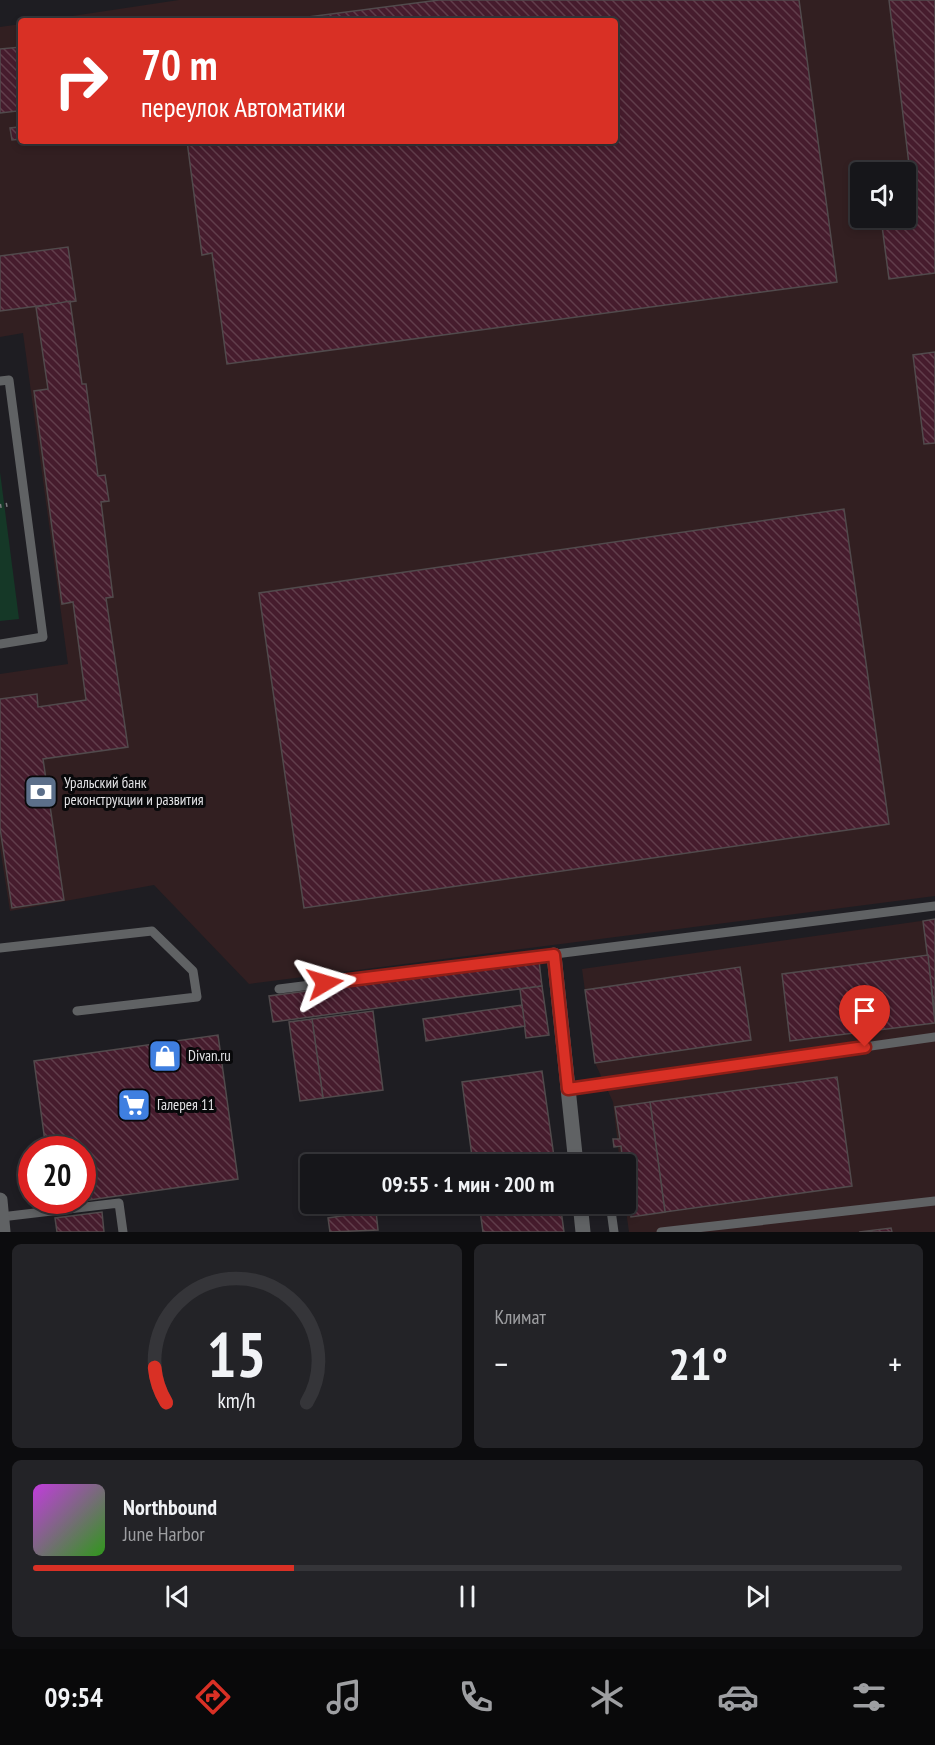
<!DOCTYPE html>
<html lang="ru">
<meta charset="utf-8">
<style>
body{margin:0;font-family:"PT Sans Narrow",sans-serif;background:#232327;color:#f1f3f6;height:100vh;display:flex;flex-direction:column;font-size:22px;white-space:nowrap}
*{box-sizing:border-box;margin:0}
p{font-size:20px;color:#9e9fa2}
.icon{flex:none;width:33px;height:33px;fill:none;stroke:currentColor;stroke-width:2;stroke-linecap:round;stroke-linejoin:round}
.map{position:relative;height:1232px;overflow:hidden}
.drawer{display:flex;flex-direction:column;gap:12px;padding:12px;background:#0c0c0e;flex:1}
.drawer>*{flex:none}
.banner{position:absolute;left:18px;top:18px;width:600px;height:126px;border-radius:6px;box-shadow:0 3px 9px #0003,0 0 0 2px #353539;background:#d93025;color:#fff;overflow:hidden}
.fabs{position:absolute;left:850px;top:162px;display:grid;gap:12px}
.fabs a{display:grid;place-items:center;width:66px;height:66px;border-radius:6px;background:#16161a;box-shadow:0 3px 9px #0003,0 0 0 2px #353539;font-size:30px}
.speed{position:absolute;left:18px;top:1136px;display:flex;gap:12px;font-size:30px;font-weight:700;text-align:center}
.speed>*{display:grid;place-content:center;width:78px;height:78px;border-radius:50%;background:#16161a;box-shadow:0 3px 9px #0003,0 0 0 2px #353539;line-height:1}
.speed .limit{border:9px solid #d22;background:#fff;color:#111}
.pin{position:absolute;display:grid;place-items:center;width:51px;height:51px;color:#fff;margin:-62px -26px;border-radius:50% 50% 50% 0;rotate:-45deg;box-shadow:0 0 6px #0007}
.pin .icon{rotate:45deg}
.me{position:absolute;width:66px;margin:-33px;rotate:83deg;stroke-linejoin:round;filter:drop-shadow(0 0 4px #0008)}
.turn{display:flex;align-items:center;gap:21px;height:126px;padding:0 24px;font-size:27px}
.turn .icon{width:78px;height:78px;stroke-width:2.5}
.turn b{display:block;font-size:42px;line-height:51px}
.big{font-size:45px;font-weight:800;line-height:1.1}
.drawer .card{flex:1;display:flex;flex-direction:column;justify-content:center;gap:9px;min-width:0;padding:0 21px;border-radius:9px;background:#232327}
.drawer .dial{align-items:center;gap:0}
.dial svg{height:156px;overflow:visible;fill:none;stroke:#353539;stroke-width:7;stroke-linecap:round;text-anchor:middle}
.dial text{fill:#f1f3f6;stroke:none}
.song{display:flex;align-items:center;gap:18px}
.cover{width:72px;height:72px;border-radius:9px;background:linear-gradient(135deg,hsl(290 70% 55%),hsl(110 70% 35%))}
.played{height:6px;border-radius:3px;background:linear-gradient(90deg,#d93025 30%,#353539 30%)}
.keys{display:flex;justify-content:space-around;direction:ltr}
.heat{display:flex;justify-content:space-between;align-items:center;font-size:33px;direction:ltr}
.drawer .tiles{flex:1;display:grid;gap:12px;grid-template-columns:1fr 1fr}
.card:last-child{grid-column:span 2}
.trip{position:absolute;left:300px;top:1154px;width:336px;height:60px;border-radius:6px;background:#16161a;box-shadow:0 3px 9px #0003,0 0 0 2px #353539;font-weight:800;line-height:60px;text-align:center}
.tabs{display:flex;height:96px;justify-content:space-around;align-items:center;background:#09090a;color:#9e9fa2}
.tabs .icon{width:42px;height:42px}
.tabs .on{color:#d93025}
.tabs b{font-size:27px;color:#f1f3f6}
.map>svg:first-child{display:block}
.industrial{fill:#321f21;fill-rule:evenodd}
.grass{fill:#153827}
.building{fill:url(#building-back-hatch);stroke:#514a4c;stroke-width:1.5}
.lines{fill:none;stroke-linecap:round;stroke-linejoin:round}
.path{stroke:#7c7b7f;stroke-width:4;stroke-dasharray:1.5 4.5;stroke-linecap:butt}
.service{stroke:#606264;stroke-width:9}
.minor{stroke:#606264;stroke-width:15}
.route-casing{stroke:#8d1f18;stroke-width:15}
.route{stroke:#d93025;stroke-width:10}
.labels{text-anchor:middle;stroke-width:6;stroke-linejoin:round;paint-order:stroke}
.poi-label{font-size:15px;fill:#e3e3e6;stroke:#08080a;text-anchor:start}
</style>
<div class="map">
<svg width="935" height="1232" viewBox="0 0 935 1232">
<defs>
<pattern id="building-back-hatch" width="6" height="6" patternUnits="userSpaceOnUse" patternTransform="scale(1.5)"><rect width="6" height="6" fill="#461c2d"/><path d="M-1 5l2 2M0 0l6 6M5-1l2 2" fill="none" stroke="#613d4b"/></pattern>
</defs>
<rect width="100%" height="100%" fill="#1e1d22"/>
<!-- industrial -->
<g class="industrial">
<path d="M 179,0 L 935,0 L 935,896 L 249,984 L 154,885 L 10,911 L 0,847 L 0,674 L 68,664 L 23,333 L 0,337 L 0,27 L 21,24 L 21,141 L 615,141 L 615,21 L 39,21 ZM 861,172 L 906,172 L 906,218 L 861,218 Z"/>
<polygon points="935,919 935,1232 629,1232 625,1203 626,1164 620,1164 613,1102 595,1063 582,969"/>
</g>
<!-- grass -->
<polygon class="grass" points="0,472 19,619 0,621"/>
<!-- building -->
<g class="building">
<polygon points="439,0 799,0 837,282 227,364 212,253 202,255 187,141 615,141 615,21 277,21"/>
<polygon points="889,0 935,0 935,273 889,279 881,218 906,218 906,198 913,197"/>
<polygon points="21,47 21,139 12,140 10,128 19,127 17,111 0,113 0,49"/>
<polygon points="68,247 76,301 0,311 0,256"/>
<polygon points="70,301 82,384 86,384 98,476 105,475 109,501 101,502 113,597 106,598 128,747 43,759 64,900 12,908 0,828 0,699 37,694 38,707 86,700 73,602 62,604 34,391 48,389 36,307"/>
<polygon points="935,352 935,443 924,444 913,355"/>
<polygon points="844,509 889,824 304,908 259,593"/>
<polygon points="935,919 935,1015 923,921"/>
<polygon points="928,955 935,1023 790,1041 782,974"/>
<polygon points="539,961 542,986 273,1022 269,996"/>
<polygon points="740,967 751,1040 595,1063 585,990"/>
<polygon points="542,986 549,1035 526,1038 520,989"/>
<polygon points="522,1005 525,1026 426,1041 423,1019"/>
<polygon points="373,1011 383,1090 323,1098 312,1019"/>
<polygon points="312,1019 323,1098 300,1101 289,1022"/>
<polygon points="218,1035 238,1179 54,1205 54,1200 82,1200 82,1149 46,1149 34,1061"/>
<polygon points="542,1071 555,1164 473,1164 462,1082"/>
<polygon points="837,1077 852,1186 665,1212 650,1102"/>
<polygon points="650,1102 665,1212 631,1217 626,1181 626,1164 623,1164 621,1146 614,1147 613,1139 620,1139 615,1107"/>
<polygon points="338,1203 374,1203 375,1210 340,1215"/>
<polygon points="479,1203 560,1203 564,1232 483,1232"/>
<polygon points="376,1211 378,1230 330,1232 328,1218"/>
<polygon points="102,1212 104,1232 57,1232 55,1218"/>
<polygon points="891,1228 892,1232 859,1232"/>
</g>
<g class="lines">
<!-- path -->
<polyline class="path" points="0,506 11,504"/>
<!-- service -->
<g class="service">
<polyline points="0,381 9,380 43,637 0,644"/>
<polyline points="0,948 152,931 193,971 197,997 77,1011"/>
<polyline points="279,989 935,906"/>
<polyline points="568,1089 935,1037"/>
<polyline points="610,1203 614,1232"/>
<polyline points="1,1217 119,1203 123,1232"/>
<polyline points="661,1232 935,1201"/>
</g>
<!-- minor -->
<g class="minor">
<polyline points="554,955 576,1164"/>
<polyline points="0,1200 3,1232"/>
<polyline points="580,1203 583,1232"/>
</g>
</g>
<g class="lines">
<defs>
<polyline id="route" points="325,983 554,955 568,1089 865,1047"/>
</defs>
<!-- route casing -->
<use href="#route" class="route-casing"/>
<!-- route -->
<use href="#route" class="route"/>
</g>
<!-- icons -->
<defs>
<symbol id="bank-square" viewBox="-11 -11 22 22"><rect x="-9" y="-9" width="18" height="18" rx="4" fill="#5c6f8a" stroke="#08080a"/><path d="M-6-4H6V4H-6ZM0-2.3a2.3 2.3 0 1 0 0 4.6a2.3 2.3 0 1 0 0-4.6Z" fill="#fff"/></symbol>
<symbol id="shop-square" viewBox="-11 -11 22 22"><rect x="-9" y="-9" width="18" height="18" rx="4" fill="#3f7fe0" stroke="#08080a"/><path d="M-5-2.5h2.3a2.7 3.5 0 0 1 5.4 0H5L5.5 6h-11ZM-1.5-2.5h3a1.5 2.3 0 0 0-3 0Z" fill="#fff"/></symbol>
<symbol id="supermarket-square" viewBox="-11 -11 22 22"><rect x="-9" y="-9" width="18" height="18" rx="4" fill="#3f7fe0" stroke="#08080a"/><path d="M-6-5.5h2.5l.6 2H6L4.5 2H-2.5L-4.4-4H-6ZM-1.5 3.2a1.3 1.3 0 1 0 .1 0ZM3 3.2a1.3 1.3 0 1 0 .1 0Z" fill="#fff"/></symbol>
</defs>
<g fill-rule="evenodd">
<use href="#bank-square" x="22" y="773" width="38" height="38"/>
<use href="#shop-square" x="146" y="1037" width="38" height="38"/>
<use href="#supermarket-square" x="115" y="1086" width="38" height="38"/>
</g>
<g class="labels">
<!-- poi labels -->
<g class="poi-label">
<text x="64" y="788">Уральский банк<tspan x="64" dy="17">реконструкции и развития</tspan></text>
<text x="188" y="1061">Divan.ru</text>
<text x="157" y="1110">Галерея 11</text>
</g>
</g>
</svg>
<div class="fabs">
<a><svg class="icon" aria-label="sound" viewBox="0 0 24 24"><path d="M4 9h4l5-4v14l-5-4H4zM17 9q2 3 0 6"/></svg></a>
</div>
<div class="speed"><div class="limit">20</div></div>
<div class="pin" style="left:865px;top:1047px;background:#d93025"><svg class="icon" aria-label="arrive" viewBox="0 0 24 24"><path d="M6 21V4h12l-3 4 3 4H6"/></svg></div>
<svg class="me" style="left:325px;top:983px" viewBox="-20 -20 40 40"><path d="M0-17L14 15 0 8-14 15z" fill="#d93025" stroke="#fff" stroke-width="4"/></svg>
<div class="trip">09:55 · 1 мин · 200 m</div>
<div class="banner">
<div class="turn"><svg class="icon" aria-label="right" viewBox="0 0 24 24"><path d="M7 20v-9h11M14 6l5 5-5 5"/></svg><div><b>70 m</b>переулок Автоматики</div></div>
</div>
</div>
<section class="drawer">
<div class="tiles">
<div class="card dial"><svg viewBox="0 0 100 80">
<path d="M14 69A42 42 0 1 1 86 69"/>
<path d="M14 69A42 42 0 0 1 8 51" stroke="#d93025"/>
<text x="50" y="56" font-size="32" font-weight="700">15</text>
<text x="50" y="72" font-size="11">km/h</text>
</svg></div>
<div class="card"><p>Климат</p>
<div class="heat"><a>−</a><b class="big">21°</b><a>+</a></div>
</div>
<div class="card">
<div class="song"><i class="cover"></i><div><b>Northbound</b><p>June Harbor</p></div></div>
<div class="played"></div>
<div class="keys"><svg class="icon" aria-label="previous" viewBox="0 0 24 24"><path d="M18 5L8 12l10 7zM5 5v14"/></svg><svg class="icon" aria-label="pause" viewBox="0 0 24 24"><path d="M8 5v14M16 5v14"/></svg><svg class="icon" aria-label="next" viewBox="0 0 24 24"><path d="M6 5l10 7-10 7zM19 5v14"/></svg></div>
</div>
</div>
</section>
<nav class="tabs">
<b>09:54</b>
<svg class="icon on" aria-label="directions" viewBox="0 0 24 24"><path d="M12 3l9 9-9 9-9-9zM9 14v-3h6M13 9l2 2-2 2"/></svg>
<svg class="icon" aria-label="music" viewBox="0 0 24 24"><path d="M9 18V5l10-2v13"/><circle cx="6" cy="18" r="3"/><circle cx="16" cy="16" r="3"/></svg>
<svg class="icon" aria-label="phone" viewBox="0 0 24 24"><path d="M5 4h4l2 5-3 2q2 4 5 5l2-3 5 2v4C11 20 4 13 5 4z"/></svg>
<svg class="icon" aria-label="climate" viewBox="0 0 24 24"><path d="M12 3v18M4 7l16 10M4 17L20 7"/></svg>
<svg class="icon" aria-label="car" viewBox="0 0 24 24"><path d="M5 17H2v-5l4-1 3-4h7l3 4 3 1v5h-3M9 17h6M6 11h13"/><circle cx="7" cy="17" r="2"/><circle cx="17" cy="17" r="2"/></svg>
<svg class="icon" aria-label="filters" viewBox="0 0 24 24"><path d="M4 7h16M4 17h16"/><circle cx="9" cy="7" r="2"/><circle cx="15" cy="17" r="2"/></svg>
</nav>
